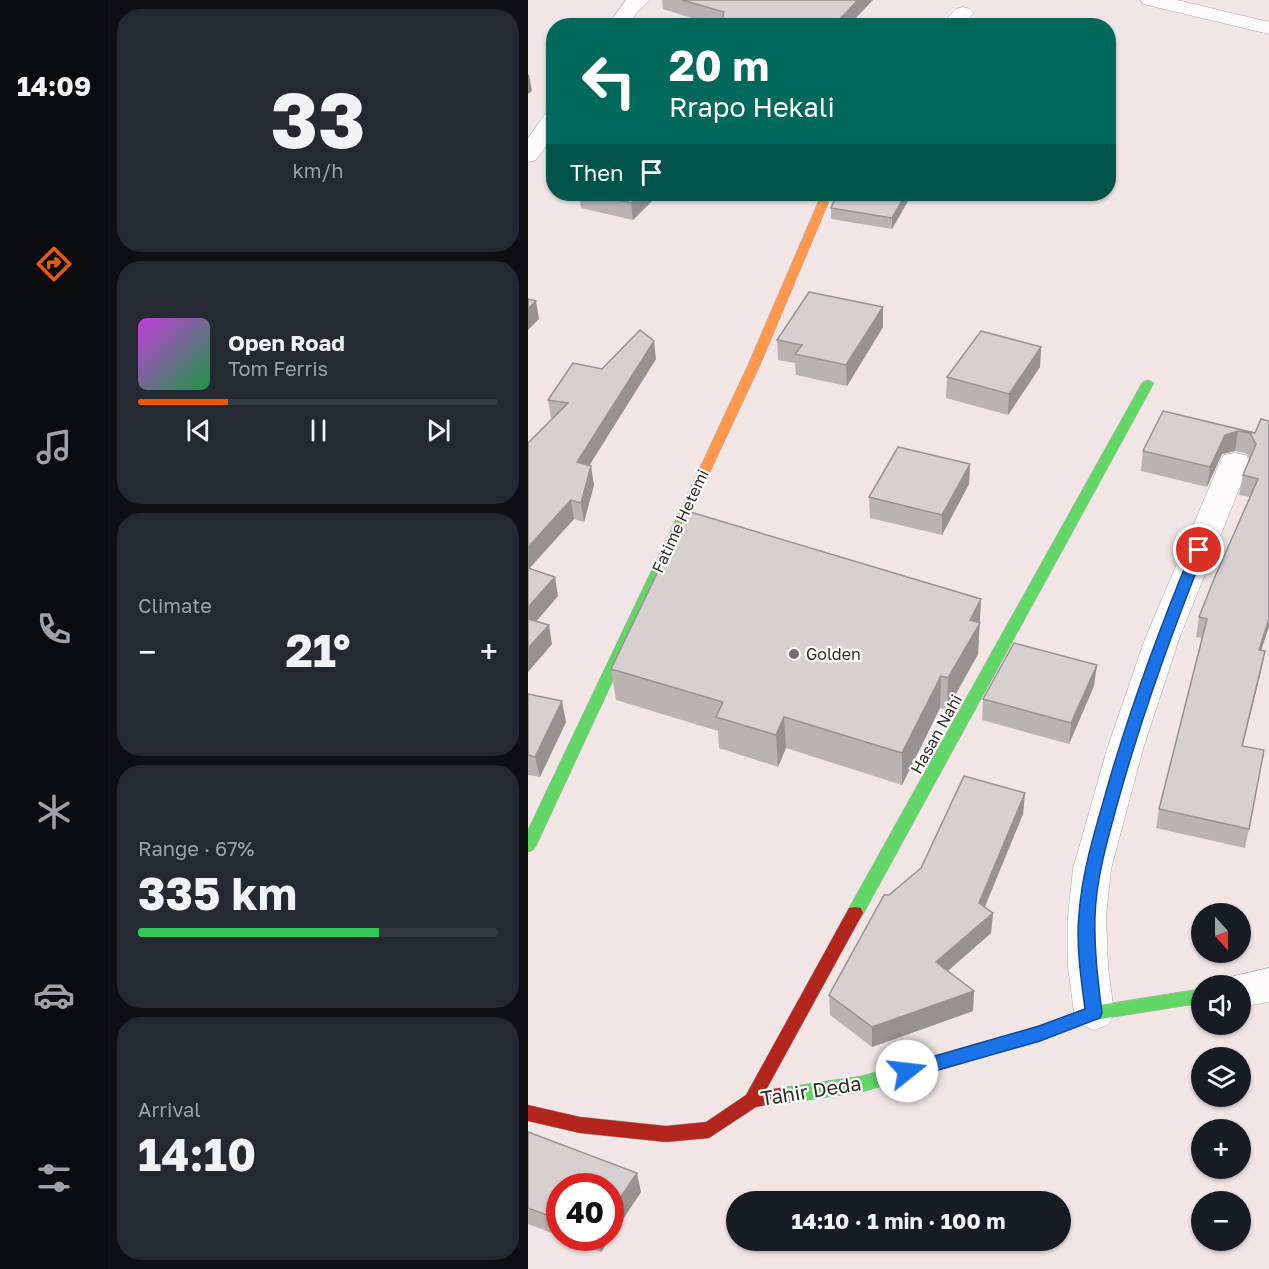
<!DOCTYPE html>
<meta charset="utf-8">
<style>
body{margin:0;font-family:"Golos Text",sans-serif;background:#242831;color:#f1f3f6;height:100vh;display:flex;flex-direction:column;font-size:22px;white-space:nowrap}
*{box-sizing:border-box;margin:0}
p{font-size:20px;color:#9ea1a6}
.icon{flex:none;width:33px;height:33px;fill:none;stroke:currentColor;stroke-width:2;stroke-linecap:round;stroke-linejoin:round}
.map{position:relative;flex:1;overflow:hidden}
.details{display:flex;flex-direction:column;gap:9px;padding:9px;background:#0d0f14;width:420px}
.details>*{flex:none}
.top-card{position:absolute;left:18px;top:18px;width:570px;height:183px;border-radius:24px;box-shadow:0 2px 4px #0004;background:#00695c;color:#fff;overflow:hidden}
.needle{width:39px;rotate:159deg}
.controls{position:absolute;left:663px;top:903px;display:grid;gap:12px}
.controls a{display:grid;place-items:center;width:60px;height:60px;border-radius:50%;background:#171b24;box-shadow:0 2px 4px #0004;font-size:30px}
.speed{position:absolute;left:18px;top:1173px;display:flex;gap:12px;font-size:30px;font-weight:700;text-align:center}
.speed>*{display:grid;place-content:center;width:78px;height:78px;border-radius:50%;background:#171b24;box-shadow:0 2px 4px #0004;line-height:1}
.speed .limit{border:9px solid #d22;background:#fff;color:#111}
.pin{position:absolute;display:grid;place-items:center;width:51px;height:51px;color:#fff;margin:-26px;border:3px solid #fff;border-radius:50%;box-shadow:0 2px 6px #0007}
.me{position:absolute;width:66px;margin:-33px;rotate:74deg;stroke-linejoin:round;filter:drop-shadow(0 0 4px #0008)}
.turn{display:flex;align-items:center;gap:21px;height:126px;padding:0 24px;font-size:27px}
.turn .icon{width:78px;height:78px;stroke-width:2.5}
.turn b{display:block;font-size:42px;line-height:51px}
.then{display:flex;align-items:center;height:57px;padding:0 24px;background:#0003;gap:12px;font-size:22px}
.big{font-size:45px;font-weight:700;line-height:1.1}
.details .tile{flex:1;display:flex;flex-direction:column;justify-content:center;gap:9px;min-width:0;padding:0 21px;border-radius:24px;background:#242831}
.details .dial{align-items:center;gap:0}
.dial b{font-size:78px;line-height:1}
.song{display:flex;align-items:center;gap:18px}
.cover{width:72px;height:72px;border-radius:9px;background:linear-gradient(135deg,hsl(290 70% 55%),hsl(140 70% 35%))}
.played{height:6px;border-radius:3px;background:linear-gradient(90deg,#ea580c 25%,#363941 25%)}
.keys{display:flex;justify-content:space-around;direction:ltr}
.heat{display:flex;justify-content:space-between;align-items:center;font-size:33px;direction:ltr}
.charge{height:9px;border-radius:4px;background:linear-gradient(90deg,#34c759 67%,#363941 0)}
.trip{position:absolute;left:198px;top:1191px;width:345px;height:60px;border-radius:30px;background:#171b24;box-shadow:0 2px 4px #0004;font-weight:700;line-height:60px;text-align:center}
main{display:flex;flex:1;min-height:0}
.dock{display:flex;flex-direction:column;width:108px;justify-content:space-around;align-items:center;background:#090b0e;color:#9ea1a6}
.dock .icon{width:42px;height:42px}
.dock .current{color:#ea580c}
.dock b{font-size:27px;color:#f1f3f6}
.map>svg:first-child{display:block}
.lines{fill:none;stroke-linecap:round;stroke-linejoin:round}
.street-casing{stroke:#b0a7a6;stroke-width:1}
.fast-casing{stroke:#b0a7a6;stroke-width:1}
.slow-casing{stroke:#b0a7a6;stroke-width:1}
.jam-casing{stroke:#b0a7a6;stroke-width:1}
.street{fill:#fdfbfb;fill-rule:evenodd}
.fast{fill:#63d668;fill-rule:evenodd}
.slow{fill:#ff974d;fill-rule:evenodd}
.jam{fill:#b3261e;fill-rule:evenodd}
.wall{fill:#bab2b3}
.shaded-wall{fill:#979192}
.building{fill:#d8cfd0;stroke:#979192;stroke-width:1.5}
.route{fill:#1a73e8;stroke:#114b97;stroke-width:1.5}
.poi-dot{fill:#746c6b;stroke:#fff;stroke-width:2}
.labels{text-anchor:middle;stroke-width:4.5;stroke-linejoin:round;paint-order:stroke}
.street-label{font-size:16px;fill:#312a29;stroke:#fff}
.poi-label{font-size:16px;fill:#312a29;stroke:#fff;text-anchor:start}
.near-street-label{font-size:20px;fill:#312a29;stroke:#fff}
</style>
<main>
<nav class="dock">
<b>14:09</b>
<svg class="icon current" aria-label="directions" viewBox="0 0 24 24"><path d="M12 3l9 9-9 9-9-9zM9 14v-3h6M13 9l2 2-2 2"/></svg>
<svg class="icon" aria-label="music" viewBox="0 0 24 24"><path d="M9 18V5l10-2v13"/><circle cx="6" cy="18" r="3"/><circle cx="16" cy="16" r="3"/></svg>
<svg class="icon" aria-label="phone" viewBox="0 0 24 24"><path d="M5 4h4l2 5-3 2q2 4 5 5l2-3 5 2v4C11 20 4 13 5 4z"/></svg>
<svg class="icon" aria-label="climate" viewBox="0 0 24 24"><path d="M12 3v18M4 7l16 10M4 17L20 7"/></svg>
<svg class="icon" aria-label="car" viewBox="0 0 24 24"><path d="M5 17H2v-5l4-1 3-4h7l3 4 3 1v5h-3M9 17h6M6 11h13"/><circle cx="7" cy="17" r="2"/><circle cx="17" cy="17" r="2"/></svg>
<svg class="icon" aria-label="filters" viewBox="0 0 24 24"><path d="M4 7h16M4 17h16"/><circle cx="9" cy="7" r="2"/><circle cx="15" cy="17" r="2"/></svg>
</nav>
<section class="details">
<div class="tile dial"><b>33</b><p>km/h</p></div>
<div class="tile">
<div class="song"><i class="cover"></i><div><b>Open Road</b><p>Tom Ferris</p></div></div>
<div class="played"></div>
<div class="keys"><svg class="icon" aria-label="previous" viewBox="0 0 24 24"><path d="M18 5L8 12l10 7zM5 5v14"/></svg><svg class="icon" aria-label="pause" viewBox="0 0 24 24"><path d="M8 5v14M16 5v14"/></svg><svg class="icon" aria-label="next" viewBox="0 0 24 24"><path d="M6 5l10 7-10 7zM19 5v14"/></svg></div>
</div>
<div class="tile"><p>Climate</p>
<div class="heat"><a>−</a><b class="big">21°</b><a>+</a></div>
</div>
<div class="tile"><p>Range · 67%</p><b class="big">335 km</b><div class="charge"></div></div>
<div class="tile"><p>Arrival</p><b class="big">14:10</b></div>
</section>
<div class="map">
<svg width="741" height="1269" viewBox="0 0 741 1269">
<rect width="100%" height="100%" fill="#f1e6e5"/>
<g class="lines">
<defs>
<g id="street">
<polygon points="98,0 122,0 109,12 100,26 79,26"/>
<polygon points="612,0 649,0 741,22 741,34 615,4"/>
<polygon points="435,7 442,9 446,13 434,26 411,26 428,9"/>
<polygon points="26,111 26,135 8,160 0,162 0,138 18,113"/>
<polygon points="707,453 718,455 722,462 651,639 615,749 583,869 578,916 580,967 586,1013 580,1025 566,1030 552,1025 546,1013 540,967 540,916 545,869 579,749 617,639 692,462 696,455"/>
<polygon points="741,968 741,1002 712,1007 712,986 694,986 698,978"/>
</g>
<g id="fast">
<polygon points="620,380 626,383 333,918 327,919 321,918 319,913 321,908 614,383"/>
<polygon points="154,515 160,519 8,846 5,850 0,852 0,830 148,519"/>
<polygon points="674,989 674,1003 566,1020 512,1040 334,1092 252,1104 246,1101 243,1096 246,1091 252,1088 334,1076 511,1026 566,1006"/>
</g>
<polygon id="slow" points="294,194 304,194 232,365 160,519 158,522 150,522 148,519 220,365"/>
<polygon id="jam" points="327,907 333,908 335,913 238,1090 252,1088 258,1091 261,1096 258,1101 228,1107 181,1138 138,1142 52,1133 0,1121 0,1105 52,1117 138,1126 178,1122 218,1095 321,908"/>
</defs>
<!-- street casing -->
<use href="#street" class="street-casing"/>
<!-- fast casing -->
<use href="#fast" class="fast-casing"/>
<!-- slow casing -->
<use href="#slow" class="slow-casing"/>
<!-- jam casing -->
<use href="#jam" class="jam-casing"/>
<!-- street -->
<use href="#street" class="street"/>
<!-- fast -->
<use href="#fast" class="fast"/>
<!-- slow -->
<use href="#slow" class="slow"/>
<!-- jam -->
<use href="#jam" class="jam"/>
</g>
<!-- wall -->
<g class="wall">
<polygon points="134,0 345,0 320,26 188,26 135,9"/>
<polygon points="51,194 131,194 105,220 53,208"/>
<polygon points="384,194 364,229 303,219 303,208"/>
<polygon points="355,327 319,386 268,375 267,363 250,360 249,340"/>
<polygon points="513,347 512,367 480,415 418,398 419,377"/>
<polygon points="128,359 61,466 66,485 56,522 46,519 1,568 30,596 8,621 24,644 0,672 0,443 25,418 23,418 20,400 74,369"/>
<polygon points="635,411 727,433 741,421 741,626 733,651 733,671 714,746 721,829 717,848 628,828 631,809 674,638 668,637 671,617 722,497 711,495 715,475 722,459 718,453 707,451 694,454 679,487 613,471 615,451"/>
<polygon points="442,464 441,484 414,535 342,518 341,497"/>
<polygon points="453,599 450,654 419,710 412,708 374,785 258,748 250,767 191,748 190,731 88,700 83,669"/>
<polygon points="566,686 541,744 454,720 455,699"/>
<polygon points="0,694 38,722 12,777 0,775"/>
<polygon points="497,793 495,814 457,907 465,913 463,933 420,971 446,991 445,1011 344,1047 302,1015 301,995"/>
<polygon points="0,1132 113,1192 73,1252 35,1238 82,1238 32,1186 32,1236 0,1224"/>
</g>
<!-- shaded-wall -->
<g class="shaded-wall">
<polygon points="330,0 345,0 320,26 305,26"/>
<polygon points="1,74 4,91 0,94 0,75"/>
<polygon points="113,194 131,194 105,220 103,203"/>
<polygon points="378,194 384,194 364,229 364,218"/>
<polygon points="8,301 11,319 0,330 0,309"/>
<polygon points="355,307 355,327 319,386 318,365"/>
<polygon points="126,341 128,359 52,480 49,462"/>
<polygon points="513,347 512,367 480,415 481,394"/>
<polygon points="710,431 707,451 694,454 679,487 682,467 697,435"/>
<polygon points="442,464 441,484 414,535 414,515"/>
<polygon points="63,466 66,485 56,522 53,503"/>
<polygon points="43,500 46,519 0,570 0,547"/>
<polygon points="27,577 30,596 0,631 0,607"/>
<polygon points="453,599 450,654 419,710 420,678 442,620"/>
<polygon points="741,619 741,626 727,670 731,650"/>
<polygon points="21,625 24,644 0,672 0,648"/>
<polygon points="737,651 733,671 710,765 714,746"/>
<polygon points="569,665 566,686 541,744 543,723"/>
<polygon points="413,676 412,708 374,785 374,753"/>
<polygon points="34,701 38,722 12,777 7,757"/>
<polygon points="256,717 258,748 250,767 248,735"/>
<polygon points="497,793 495,814 450,923 451,903"/>
<polygon points="465,913 463,933 407,982 408,962"/>
<polygon points="446,991 445,1011 344,1047 344,1027"/>
<polygon points="109,1173 113,1192 73,1252 69,1238 82,1238 82,1213"/>
</g>
<!-- building -->
<g class="building">
<polygon points="154,0 330,0 305,26 193,26 196,12"/>
<polygon points="61,194 113,194 103,203"/>
<polygon points="309,194 378,194 364,218 303,208"/>
<polygon points="281,292 355,307 318,365 267,354 274,345 249,340"/>
<polygon points="0,299 8,301 0,309"/>
<polygon points="112,330 126,341 49,462 63,466 53,503 43,500 0,547 0,443 40,403 20,400 45,363 74,369"/>
<polygon points="453,331 513,347 481,394 419,377"/>
<polygon points="635,411 727,433 733,419 741,421 741,619 731,650 737,651 714,746 736,750 721,829 631,809 679,619 671,617 686,579 730,479 715,475 728,444 722,433 710,431 697,435 682,467 615,451"/>
<polygon points="370,447 442,464 414,515 341,497"/>
<polygon points="159,511 453,599 442,620 452,623 420,678 413,676 374,753 256,717 248,735 188,717 195,702 83,669"/>
<polygon points="0,568 27,577 0,607"/>
<polygon points="0,619 21,625 0,648"/>
<polygon points="486,643 569,665 543,723 455,699"/>
<polygon points="0,694 34,701 7,757 0,755"/>
<polygon points="436,776 497,793 451,903 465,913 408,962 446,991 344,1027 301,995 356,895 361,895 393,868"/>
<polygon points="0,1132 109,1173 82,1213 82,1186 32,1186 32,1220 0,1208"/>
</g>
<!-- route -->
<path class="route" d="M 671,546 L 677,550 C 643,634 613,718 589,805 C 579,842 568,879 567,917 C 566,950 570,981 574,1013 L 572,1018 L 512,1041 L 379,1079 L 373,1077 L 370,1071 L 373,1066 L 511,1026 L 557,1009 C 553,978 548,946 551,914 C 554,874 565,837 576,799 C 600,713 630,632 664,550 Z"/>
<!-- markers -->
<circle class="poi-dot" cx="266" cy="654" r="6"/>
<g class="labels">
<!-- street labels -->
<g class="street-label">
<text transform="translate(152 521) rotate(-65)" y="6">Fatime Hetemi</text>
<text transform="translate(408 734) rotate(-61)" y="6">Hasan Nahi</text>
</g>
<!-- poi labels -->
<g class="poi-label">
<text x="278" y="660">Golden</text>
</g>
<!-- near-street labels -->
<g class="near-street-label">
<text transform="translate(283 1091) rotate(-9)" y="7">Tahir Deda</text>
</g>
</g>
</svg>
<div class="controls">
<a><svg class="needle" viewBox="-14 -14 28 28"><path d="M0-13l5 13h-10z" fill="#e53935"/><path d="M0 13l5-13h-10z" fill="#9ea1a6"/></svg></a>
<a><svg class="icon" aria-label="sound" viewBox="0 0 24 24"><path d="M4 9h4l5-4v14l-5-4H4zM17 9q2 3 0 6"/></svg></a>
<a><svg class="icon" aria-label="layers" viewBox="0 0 24 24"><path d="M12 4l9 5-9 5-9-5zM3 14l9 5 9-5"/></svg></a>
<a>+</a>
<a>−</a>
</div>
<div class="speed"><div class="limit">40</div></div>
<div class="pin" style="left:671px;top:550px;background:#d93025"><svg class="icon" aria-label="arrive" viewBox="0 0 24 24"><path d="M6 21V4h12l-3 4 3 4H6"/></svg></div>
<svg class="me" style="left:379px;top:1071px" viewBox="-20 -20 40 40"><circle r="19" fill="#fff"/><path d="M0-13L10 11 0 6-10 11z" fill="#1a73e8"/></svg>
<div class="trip">14:10 · 1 min · 100 m</div>
<div class="top-card">
<div class="turn"><svg class="icon" aria-label="left" viewBox="0 0 24 24"><path d="M17 20v-9H6M10 6l-5 5 5 5"/></svg><div><b>20 m</b>Rrapo Hekali</div></div>
<div class="then">Then<svg class="icon" aria-label="arrive" viewBox="0 0 24 24"><path d="M6 21V4h12l-3 4 3 4H6"/></svg></div>
</div>
</div>
</main>
